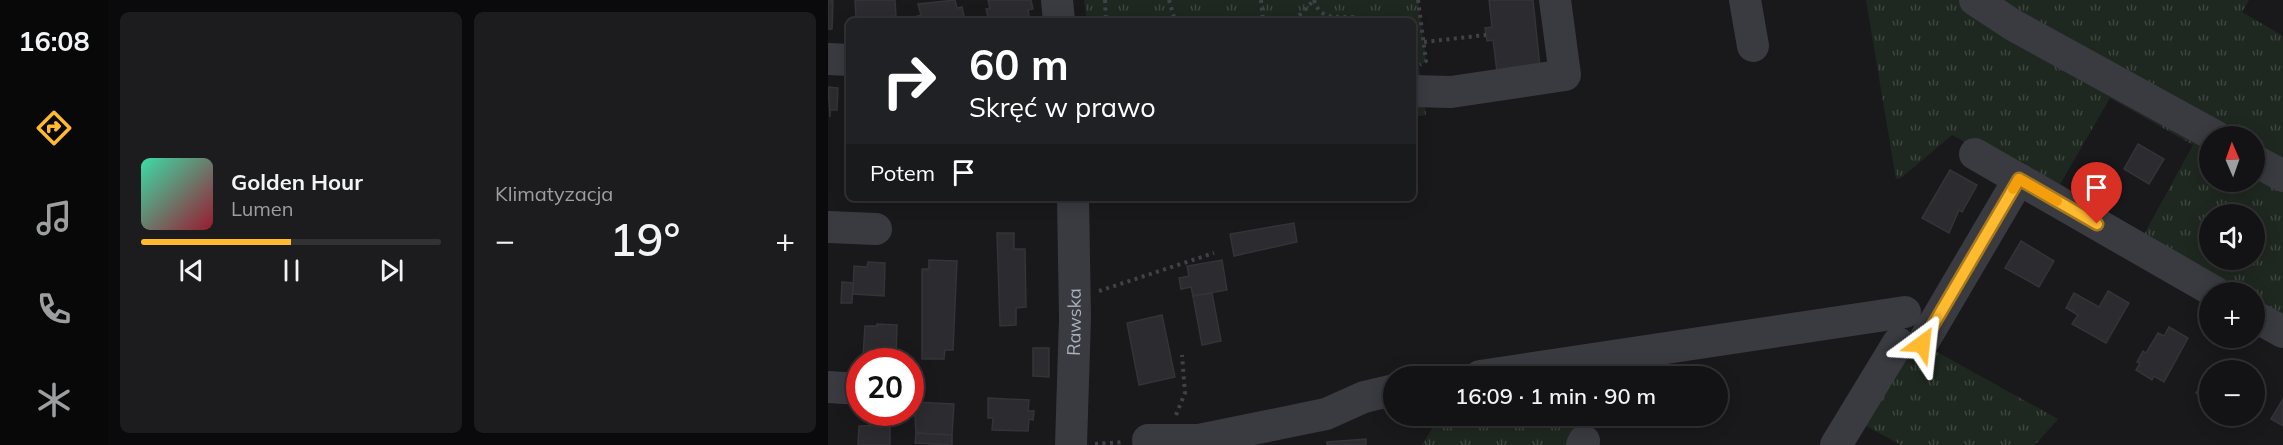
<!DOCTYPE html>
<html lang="pl">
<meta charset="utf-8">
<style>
body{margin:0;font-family:Mulish,sans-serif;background:#1c1c1e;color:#f1f3f6;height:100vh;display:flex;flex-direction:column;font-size:22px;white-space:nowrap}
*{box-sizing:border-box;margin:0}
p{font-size:20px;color:#9d9ea0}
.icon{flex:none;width:33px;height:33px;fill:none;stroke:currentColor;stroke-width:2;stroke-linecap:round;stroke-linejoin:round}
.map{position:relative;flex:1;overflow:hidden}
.drawer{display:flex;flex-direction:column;gap:12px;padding:12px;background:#0a0a0c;width:720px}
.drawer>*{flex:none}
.banner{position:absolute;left:18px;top:18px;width:570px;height:183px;border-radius:9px;box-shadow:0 3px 15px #0003,0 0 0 2px #323234;background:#202124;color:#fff;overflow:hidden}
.needle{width:39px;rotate:358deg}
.buttons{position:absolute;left:1371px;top:126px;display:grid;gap:12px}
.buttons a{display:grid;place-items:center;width:66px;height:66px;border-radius:50%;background:#131315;box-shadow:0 3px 15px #0003,0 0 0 2px #323234;font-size:30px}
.speed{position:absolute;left:18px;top:348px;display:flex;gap:12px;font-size:30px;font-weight:700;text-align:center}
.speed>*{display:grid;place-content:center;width:78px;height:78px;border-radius:50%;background:#131315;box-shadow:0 3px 15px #0003,0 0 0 2px #323234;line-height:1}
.speed .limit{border:9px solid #d22;background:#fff;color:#111}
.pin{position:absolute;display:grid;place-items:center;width:51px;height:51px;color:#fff;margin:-62px -26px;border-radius:50% 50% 50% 0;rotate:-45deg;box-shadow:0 0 6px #0007}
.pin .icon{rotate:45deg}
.me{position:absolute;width:66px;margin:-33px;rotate:30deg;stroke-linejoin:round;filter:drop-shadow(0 0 4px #0008)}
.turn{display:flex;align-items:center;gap:21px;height:126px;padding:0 24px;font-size:27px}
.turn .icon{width:78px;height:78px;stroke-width:2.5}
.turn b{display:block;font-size:42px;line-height:51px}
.then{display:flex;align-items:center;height:57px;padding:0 24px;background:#0003;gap:12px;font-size:22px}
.big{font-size:45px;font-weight:600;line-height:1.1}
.drawer .card{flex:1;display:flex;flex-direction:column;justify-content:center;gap:9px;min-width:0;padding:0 21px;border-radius:9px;background:#1c1c1e}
.song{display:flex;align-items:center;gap:18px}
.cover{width:72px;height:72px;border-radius:9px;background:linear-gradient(135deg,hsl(160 70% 55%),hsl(350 70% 35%))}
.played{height:6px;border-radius:3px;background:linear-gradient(90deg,#ffba2f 50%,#323234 50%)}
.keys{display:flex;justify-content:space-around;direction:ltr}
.heat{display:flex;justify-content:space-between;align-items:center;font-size:33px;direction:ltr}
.drawer .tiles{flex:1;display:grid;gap:12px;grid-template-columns:repeat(2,1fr)}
.trip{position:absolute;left:555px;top:366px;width:345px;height:60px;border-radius:30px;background:#131315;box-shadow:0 3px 15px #0003,0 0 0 2px #323234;font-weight:600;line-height:60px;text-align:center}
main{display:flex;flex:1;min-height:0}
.menu{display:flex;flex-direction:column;width:108px;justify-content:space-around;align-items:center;background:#080808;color:#9d9ea0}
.menu .icon{width:42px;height:42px}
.menu .selected{color:#ffba2f}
.menu b{font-size:27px;color:#f1f3f6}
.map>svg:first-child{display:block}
.grass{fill:url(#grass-tufts);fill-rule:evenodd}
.building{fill:#2c2c30;stroke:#333338;stroke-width:1.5}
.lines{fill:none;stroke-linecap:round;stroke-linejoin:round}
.path{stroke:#404249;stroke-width:4;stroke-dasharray:3 4.5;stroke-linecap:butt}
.minor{stroke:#3a3b41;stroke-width:32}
.route-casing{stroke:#a6791f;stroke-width:15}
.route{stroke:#ffba2f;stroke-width:10}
.slow{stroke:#f59e0b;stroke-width:10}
.labels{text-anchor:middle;stroke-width:6;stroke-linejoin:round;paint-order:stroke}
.street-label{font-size:18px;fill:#abb0bd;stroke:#141417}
</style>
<main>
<nav class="menu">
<b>16:08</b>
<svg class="icon selected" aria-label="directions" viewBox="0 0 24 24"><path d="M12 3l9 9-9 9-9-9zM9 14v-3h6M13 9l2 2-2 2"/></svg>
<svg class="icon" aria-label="music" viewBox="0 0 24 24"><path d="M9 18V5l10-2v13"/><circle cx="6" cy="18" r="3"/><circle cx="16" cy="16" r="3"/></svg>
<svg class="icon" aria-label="phone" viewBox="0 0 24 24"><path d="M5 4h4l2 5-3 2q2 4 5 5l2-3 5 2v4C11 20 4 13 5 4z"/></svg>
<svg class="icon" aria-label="climate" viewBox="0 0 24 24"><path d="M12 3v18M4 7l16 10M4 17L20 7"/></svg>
</nav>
<section class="drawer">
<div class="tiles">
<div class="card">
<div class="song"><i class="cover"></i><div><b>Golden Hour</b><p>Lumen</p></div></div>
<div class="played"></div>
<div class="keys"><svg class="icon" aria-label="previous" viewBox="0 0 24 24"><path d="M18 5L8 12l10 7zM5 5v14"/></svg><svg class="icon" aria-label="pause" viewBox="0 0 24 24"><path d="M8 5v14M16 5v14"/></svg><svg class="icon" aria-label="next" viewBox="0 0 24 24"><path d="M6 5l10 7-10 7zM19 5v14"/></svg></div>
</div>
<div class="card"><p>Klimatyzacja</p>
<div class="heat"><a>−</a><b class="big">19°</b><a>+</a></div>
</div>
</div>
</section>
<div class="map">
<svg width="1455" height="445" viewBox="0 0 1455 445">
<defs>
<pattern id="grass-tufts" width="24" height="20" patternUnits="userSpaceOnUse" patternTransform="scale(1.5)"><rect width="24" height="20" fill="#1f2820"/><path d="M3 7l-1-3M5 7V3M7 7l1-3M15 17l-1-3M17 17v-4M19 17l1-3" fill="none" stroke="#3d453e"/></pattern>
</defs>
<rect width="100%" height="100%" fill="#19191c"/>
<!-- grass -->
<g class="grass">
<polygon points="256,0 590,0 598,61 591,66 598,115 585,117 585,21 259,21"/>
<path d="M 1038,0 L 1421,0 L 1414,12 L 1455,36 L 1455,321 L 1427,304 L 1426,292 L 1407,292 L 1314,238 L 1365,145 L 1282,98 L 1228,191 L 1124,135 L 1073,178 L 1068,179 ZM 1382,136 L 1426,136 L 1426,182 L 1382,182 ZM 1382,214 L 1426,214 L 1426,260 L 1382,260 Z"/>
<polygon points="1082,337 1230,419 1207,445 1073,445 1031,422"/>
<polygon points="612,416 758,416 747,434 764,445 594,445"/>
</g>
<!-- building -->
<g class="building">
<polygon points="27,0 67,0 68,16 28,19"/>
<polygon points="127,0 129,8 134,7 136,16 131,17 131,21 90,21 89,16 93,15 90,4"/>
<polygon points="160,0 203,0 205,9 200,10 202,21 161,21 158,9 162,8"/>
<polygon points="661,0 705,0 712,67 669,72 665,40 659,41 658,35 657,28 664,27"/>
<polygon points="0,1 5,1 4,29 0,29"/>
<polygon points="0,87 10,88 9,110 2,110 2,117"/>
<polygon points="1310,144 1336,159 1321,184 1296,169"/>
<polygon points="1122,170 1149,185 1134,212 1131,210 1121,233 1094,218"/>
<polygon points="466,223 469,242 406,256 402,234"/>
<polygon points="169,233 186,233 186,249 197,249 198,307 188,308 188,325 172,326"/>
<polygon points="1193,241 1226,261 1211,287 1177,268"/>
<polygon points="101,260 129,261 125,350 117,350 116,359 94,359 94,269 101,269"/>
<polygon points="394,260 399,290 365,296 363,287 353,289 351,278 361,276 359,266"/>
<polygon points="40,262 57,263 56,296 25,294 26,266 39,267"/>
<polygon points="14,282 25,283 24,303 13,303"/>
<polygon points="1280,291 1301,303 1278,343 1244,324 1250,315 1238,308 1246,293 1271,307"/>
<polygon points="384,293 393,341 374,345 365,296"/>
<polygon points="334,315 347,377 311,385 299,323"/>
<polygon points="49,324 69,325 68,357 35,355 37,326 49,326"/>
<polygon points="1341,327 1360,338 1336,382 1326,376 1324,380 1308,370 1312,363 1309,362 1315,351 1318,353 1330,333 1336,336"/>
<polygon points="205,348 221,348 221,377 205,376"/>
<polygon points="1384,366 1392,370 1382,370 1382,401 1368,393"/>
<polygon points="160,398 201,400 200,411 206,411 205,420 201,419 200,431 164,430 165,418 160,418"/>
<polygon points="1455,399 1455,426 1443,419"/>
<polygon points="86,402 126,404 124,435 88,433"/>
<polygon points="62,425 62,445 30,445 31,426"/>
<polygon points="88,433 124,435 124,445 87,443"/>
<polygon points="538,439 538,445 499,445 499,442"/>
</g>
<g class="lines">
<!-- path -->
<g class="path">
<polyline points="277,0 278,21"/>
<polyline points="341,0 347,21"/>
<polyline points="433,0 435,21"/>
<path d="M 486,0 C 495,28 519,10 539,21"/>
<polyline points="590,0 598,61 592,65"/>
<polyline points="466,21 485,1"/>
<polyline points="596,42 658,35"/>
<polyline points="271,291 386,253"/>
<polyline points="348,415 357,393 354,355"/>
<polyline points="267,444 296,442"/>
</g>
<!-- minor -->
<g class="minor">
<polyline points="229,0 231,21"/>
<polyline points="917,0 925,46"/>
<polyline points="1147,0 1185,25 1387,136"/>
<polyline points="0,59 21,60"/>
<polyline points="585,91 623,92 737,75 727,0"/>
<polyline points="1147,154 1387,292"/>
<polyline points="1426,160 1455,176"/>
<polyline points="0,227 48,229"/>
<polyline points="1426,316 1455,332"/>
<polyline points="1094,344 1191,179"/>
<polyline points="652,376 1077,312"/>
<polyline points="0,387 32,389"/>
<polyline points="320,440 371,440 498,414 536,397 566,390"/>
<path id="s1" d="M 243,445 L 247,318 L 245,198"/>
<polyline points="754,445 756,441"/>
<polyline points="1008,445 1070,343"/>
</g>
</g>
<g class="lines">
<defs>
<polyline id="route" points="1094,344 1191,179 1269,224"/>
</defs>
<!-- route casing -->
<use href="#route" class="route-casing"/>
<!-- route -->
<use href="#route" class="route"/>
<!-- slow -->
<polyline class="slow" points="1185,189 1191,179 1229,201"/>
</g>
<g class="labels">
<!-- street labels -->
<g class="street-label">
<text dy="6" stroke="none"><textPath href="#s1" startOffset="123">Rawska</textPath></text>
</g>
</g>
</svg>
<div class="buttons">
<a><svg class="needle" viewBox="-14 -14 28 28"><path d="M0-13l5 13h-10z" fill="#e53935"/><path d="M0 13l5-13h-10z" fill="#9d9ea0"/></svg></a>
<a><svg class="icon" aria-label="sound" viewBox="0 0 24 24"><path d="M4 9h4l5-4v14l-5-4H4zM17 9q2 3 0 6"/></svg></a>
<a>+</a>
<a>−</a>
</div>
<div class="speed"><div class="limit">20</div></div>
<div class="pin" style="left:1269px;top:224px;background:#d93025"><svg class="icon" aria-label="arrive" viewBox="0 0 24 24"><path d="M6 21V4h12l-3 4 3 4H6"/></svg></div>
<svg class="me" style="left:1094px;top:344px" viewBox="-20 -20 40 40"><path d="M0-17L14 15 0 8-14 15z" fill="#ffba2f" stroke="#fff" stroke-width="4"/></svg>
<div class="trip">16:09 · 1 min · 90 m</div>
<div class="banner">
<div class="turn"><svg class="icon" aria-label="right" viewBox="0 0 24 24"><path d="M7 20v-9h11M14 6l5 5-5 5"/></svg><div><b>60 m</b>Skręć w prawo</div></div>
<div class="then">Potem<svg class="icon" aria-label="arrive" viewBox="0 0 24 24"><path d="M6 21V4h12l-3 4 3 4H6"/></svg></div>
</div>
</div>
</main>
